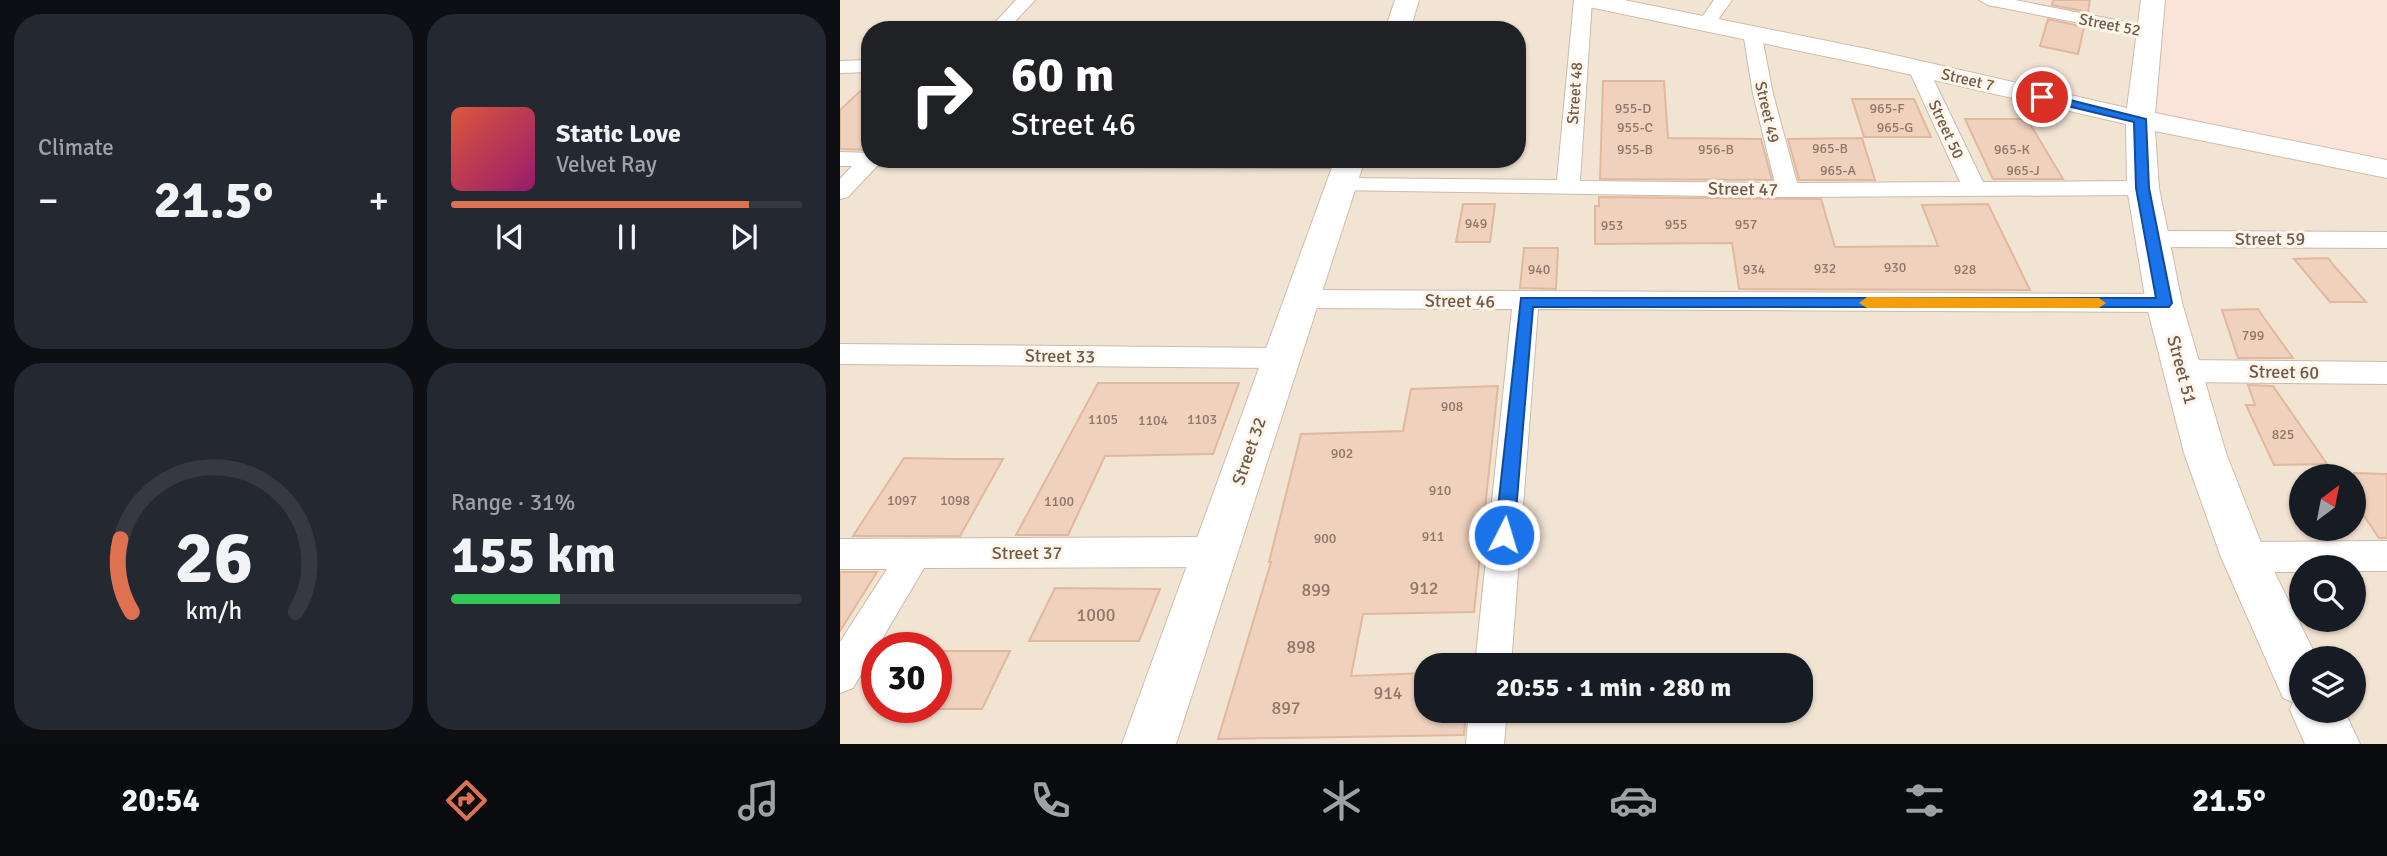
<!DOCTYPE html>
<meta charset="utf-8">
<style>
body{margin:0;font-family:Signika,sans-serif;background:#242831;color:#f1f3f6;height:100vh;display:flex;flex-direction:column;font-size:26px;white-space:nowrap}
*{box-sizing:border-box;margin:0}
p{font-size:23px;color:#9ea1a6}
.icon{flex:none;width:38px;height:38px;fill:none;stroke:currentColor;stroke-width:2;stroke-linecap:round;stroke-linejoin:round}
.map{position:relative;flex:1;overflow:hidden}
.panel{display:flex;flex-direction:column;gap:14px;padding:14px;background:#0d0f14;width:840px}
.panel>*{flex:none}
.guide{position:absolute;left:21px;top:21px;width:665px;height:147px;border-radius:28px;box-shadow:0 2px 5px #0004;background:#202124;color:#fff;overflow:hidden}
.needle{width:46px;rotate:32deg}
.controls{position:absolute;left:1449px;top:464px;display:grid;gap:14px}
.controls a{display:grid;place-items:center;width:77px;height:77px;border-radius:50%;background:#171b24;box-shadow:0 2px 5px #0004;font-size:35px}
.speed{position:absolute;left:21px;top:632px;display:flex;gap:14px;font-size:35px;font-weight:700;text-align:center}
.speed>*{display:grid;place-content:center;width:91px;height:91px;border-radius:50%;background:#171b24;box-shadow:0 2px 5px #0004;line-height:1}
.speed .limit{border:10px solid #d22;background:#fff;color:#111}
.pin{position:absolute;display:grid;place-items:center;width:60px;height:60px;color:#fff;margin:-30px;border:4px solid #fff;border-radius:50%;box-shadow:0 2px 7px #0007}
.me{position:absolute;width:77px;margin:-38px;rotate:5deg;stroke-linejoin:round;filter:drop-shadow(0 0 5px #0008)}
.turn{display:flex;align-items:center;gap:24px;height:147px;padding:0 35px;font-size:32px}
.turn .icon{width:91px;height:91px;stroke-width:2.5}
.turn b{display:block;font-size:49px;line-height:60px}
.big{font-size:52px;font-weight:800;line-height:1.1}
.panel .card{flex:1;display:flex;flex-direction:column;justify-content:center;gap:10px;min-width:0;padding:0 24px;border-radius:28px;background:#242831}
.panel .dial{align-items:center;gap:0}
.dial svg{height:182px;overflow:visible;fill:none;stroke:#363941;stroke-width:7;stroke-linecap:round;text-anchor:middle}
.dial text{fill:#f1f3f6;stroke:none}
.song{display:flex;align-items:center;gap:21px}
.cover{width:84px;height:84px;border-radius:10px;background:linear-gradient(135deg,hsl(10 70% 55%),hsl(320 70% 35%))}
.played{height:7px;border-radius:4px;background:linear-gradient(90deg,#de714f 85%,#363941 85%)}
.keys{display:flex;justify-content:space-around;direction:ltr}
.heat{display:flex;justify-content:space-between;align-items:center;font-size:38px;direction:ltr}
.charge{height:10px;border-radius:5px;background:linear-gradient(90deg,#34c759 31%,#363941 0)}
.panel .tiles{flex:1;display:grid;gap:14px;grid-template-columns:repeat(2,1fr)}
.trip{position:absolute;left:574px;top:653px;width:399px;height:70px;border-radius:28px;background:#171b24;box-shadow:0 2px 5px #0004;font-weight:800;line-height:70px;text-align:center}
.tabs{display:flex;height:112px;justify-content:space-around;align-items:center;background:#090b0e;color:#9ea1a6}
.tabs .icon{width:49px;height:49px}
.tabs .selected{color:#de714f}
.tabs b{font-size:32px;color:#f1f3f6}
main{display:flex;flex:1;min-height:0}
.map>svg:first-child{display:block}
.residential{fill:#f2e4d3;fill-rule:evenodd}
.commercial{fill:#fae3d8}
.building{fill:#efd1bd;stroke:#e0b89e;stroke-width:2}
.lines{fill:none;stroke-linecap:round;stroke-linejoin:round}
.street-casing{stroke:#cbbaab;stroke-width:2}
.secondary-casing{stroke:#d0bcab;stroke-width:2}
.street{fill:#fff;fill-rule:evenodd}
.secondary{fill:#fff;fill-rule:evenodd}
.route{fill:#1a73e8;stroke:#114b97;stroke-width:2}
.slow{fill:#f59e0b}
.labels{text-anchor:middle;stroke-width:6;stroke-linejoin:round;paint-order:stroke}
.number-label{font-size:14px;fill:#907768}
.far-street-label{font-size:16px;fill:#71594b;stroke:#fef6ea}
.street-label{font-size:18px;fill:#71594b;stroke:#fef6ea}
.near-number-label{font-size:18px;fill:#907768}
</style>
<main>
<section class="panel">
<div class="tiles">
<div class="card"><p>Climate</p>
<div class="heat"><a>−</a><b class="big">21.5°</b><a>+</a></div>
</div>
<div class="card">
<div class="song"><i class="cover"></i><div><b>Static Love</b><p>Velvet Ray</p></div></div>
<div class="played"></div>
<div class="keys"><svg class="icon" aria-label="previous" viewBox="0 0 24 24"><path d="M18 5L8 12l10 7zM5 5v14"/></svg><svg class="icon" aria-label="pause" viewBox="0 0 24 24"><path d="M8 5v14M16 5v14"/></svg><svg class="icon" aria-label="next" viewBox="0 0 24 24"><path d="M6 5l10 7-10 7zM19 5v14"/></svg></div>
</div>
<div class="card dial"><svg viewBox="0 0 100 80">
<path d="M14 69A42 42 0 1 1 86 69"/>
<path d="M14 69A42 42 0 0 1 9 37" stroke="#de714f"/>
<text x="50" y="56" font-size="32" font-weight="700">26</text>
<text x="50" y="72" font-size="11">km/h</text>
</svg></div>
<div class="card"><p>Range · 31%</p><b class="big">155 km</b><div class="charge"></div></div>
</div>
</section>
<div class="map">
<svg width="1547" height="744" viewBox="0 0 1547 744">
<rect width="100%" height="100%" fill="#fbf2e4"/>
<!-- residential -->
<path class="residential" d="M 0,0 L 1547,0 L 1547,744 L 0,744 ZM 30,30 L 677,30 L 677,159 L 30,159 ZM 1461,476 L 1514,476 L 1514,528 L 1461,528 ZM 1461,567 L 1514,567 L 1514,620 L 1461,620 ZM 37,648 L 96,648 L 96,707 L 37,707 ZM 1461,658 L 1514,658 L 1514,710 L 1461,710 ZM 586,665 L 961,665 L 961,710 L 586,710 Z"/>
<!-- commercial -->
<polygon class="commercial" points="1326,0 1547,0 1547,161 1317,112"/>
<!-- building -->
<g class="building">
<polygon points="1213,0 1250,0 1248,12 1212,5"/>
<polygon points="1208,19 1244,27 1238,54 1200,46"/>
<polygon points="763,81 824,81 828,138 921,139 932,180 760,179"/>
<polygon points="30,82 30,150 0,149 0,110"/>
<polygon points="1012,99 1074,99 1091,137 1024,137"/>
<polygon points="1125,119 1187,119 1223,179 1153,179"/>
<polygon points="1022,138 1035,180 959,180 948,139"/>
<polygon points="759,197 981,199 995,247 1098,246 1082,205 1148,204 1190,290 899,289 892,243 755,244 755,206 759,206"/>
<polygon points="623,204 655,204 650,242 616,242"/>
<polygon points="684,248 718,248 716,289 680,288"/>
<polygon points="1488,258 1495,267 1526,302 1490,302 1454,259"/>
<polygon points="1418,309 1424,318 1453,358 1398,358 1382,310"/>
<polygon points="258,383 399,383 373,454 265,456 228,535 176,535"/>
<polygon points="1408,385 1433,386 1487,464 1434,465 1406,405 1415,405"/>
<polygon points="658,386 634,612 523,614 511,676 586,673 586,710 626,710 624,735 378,739 431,562 429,562 461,434 563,431 571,389"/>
<polygon points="64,458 114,459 163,459 120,536 13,536"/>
<polygon points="1514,473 1547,474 1547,538 1539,538 1514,501"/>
<polygon points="0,572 37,572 0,631"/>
<polygon points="215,588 320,589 299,641 189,641"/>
<polygon points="96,651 170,651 142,709 96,709"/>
</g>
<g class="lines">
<defs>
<g id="street">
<polygon points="176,0 195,0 167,30 148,30"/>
<polygon points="734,0 752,0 740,181 935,183 913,94 903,32 912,27 921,32 933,94 957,183 1120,182 1068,68 1078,62 1088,68 1143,182 1303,181 1311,183 1314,188 1311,193 1303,195 948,197 494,190 491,185 494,180 502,178 717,180"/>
<polygon points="874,0 892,0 873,27 861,27 858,23"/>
<polygon points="1139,0 1175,0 1311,27 1320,32 1311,37 1148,5"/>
<polygon points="30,60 30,72 0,73 0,61"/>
<polygon points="0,152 30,153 30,159 521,161 518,166 510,168 37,166 8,197 0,199 0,179 12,166 0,166"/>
<polygon points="1312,231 1547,232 1547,248 1312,247 1303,245 1300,239 1303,233"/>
<polygon points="462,290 1324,294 1333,297 1337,303 1333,309 1324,312 698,309 671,665 635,665 672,309 462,308 453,305 449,299 453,293"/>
<polygon points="0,344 441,348 451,351 455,358 451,365 441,368 0,364"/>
<polygon points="1341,360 1547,362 1547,384 1341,382 1331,378 1327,371 1331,364"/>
<polygon points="374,537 386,542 391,552 386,562 374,567 84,568 13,688 0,693 0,642 47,569 0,569 0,539"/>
<polygon points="1547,541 1547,571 1514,571 1514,567 1461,567 1461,572 1404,572 1392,568 1387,557 1392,546 1404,542"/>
<polygon points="629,710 667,710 664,744 626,744"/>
</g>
<g id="secondary">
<polygon points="555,0 579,0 570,30 545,30"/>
<polygon points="737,0 784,0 1037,51 1287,108 1301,0 1325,0 1315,113 1547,160 1547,178 1315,131 1319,188 1342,303 1386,453 1425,553 1477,658 1461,658 1461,710 1504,710 1520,744 1465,744 1450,710 1453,702 1443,698 1381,557 1344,453 1306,303 1287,188 1286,124 1037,67 749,7 741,5"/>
<polygon points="495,159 525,159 336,744 282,744"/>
</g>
</defs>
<!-- street casing -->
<use href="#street" class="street-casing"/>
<!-- secondary casing -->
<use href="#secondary" class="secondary-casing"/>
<!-- street -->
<use href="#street" class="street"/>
<!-- secondary -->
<use href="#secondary" class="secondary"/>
</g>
<!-- route -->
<polygon class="route" points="1202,93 1306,119 1309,188 1332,303 1329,307 693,307 674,535 671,541 664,544 658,541 655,535 681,298 1316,298 1296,188 1294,122 1198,99 1198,94"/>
<!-- slow -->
<polygon class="slow" points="1027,297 1259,298 1266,303 1259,308 1027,308 1019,303"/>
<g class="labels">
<!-- number labels -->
<g class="number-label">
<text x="793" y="113">955-D</text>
<text x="1047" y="113">965-F</text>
<text x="795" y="132">955-C</text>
<text x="1055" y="132">965-G</text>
<text x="990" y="153">965-B</text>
<text x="795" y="154">955-B</text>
<text x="876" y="154">956-B</text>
<text x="1172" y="154">965-K</text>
<text x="998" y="175">965-A</text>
<text x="1183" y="175">965-J</text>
<text x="636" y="228">949</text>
<text x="836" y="229">955</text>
<text x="906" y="229">957</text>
<text x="772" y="230">953</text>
<text x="1055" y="272">930</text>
<text x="985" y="273">932</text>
<text x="699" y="274">940</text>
<text x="914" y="274">934</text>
<text x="1125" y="274">928</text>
<text x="1413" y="340">799</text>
<text x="612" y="411">908</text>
<text x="263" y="424">1105</text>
<text x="362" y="424">1103</text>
<text x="313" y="425">1104</text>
<text x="1443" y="439">825</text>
<text x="502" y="458">902</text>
<text x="600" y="495">910</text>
<text x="62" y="505">1097</text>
<text x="115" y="505">1098</text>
<text x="219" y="506">1100</text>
<text x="593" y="541">911</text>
<text x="485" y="543">900</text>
</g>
<!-- far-street labels -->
<g class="far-street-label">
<text transform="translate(1270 24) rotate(11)" y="6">Street 52</text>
<text transform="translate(1128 79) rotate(13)" y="6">Street 7</text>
<text transform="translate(734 93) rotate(-86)" y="6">Street 48</text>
<text transform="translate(928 112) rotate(77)" y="6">Street 49</text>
<text transform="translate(1107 129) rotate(65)" y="6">Street 50</text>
</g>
<!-- street labels -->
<g class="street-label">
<text transform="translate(903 189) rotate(1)" y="6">Street 47</text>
<text x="1430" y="245">Street 59</text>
<text transform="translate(620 301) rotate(1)" y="6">Street 46</text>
<text transform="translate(220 356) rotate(1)" y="6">Street 33</text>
<text transform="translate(1342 370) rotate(75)" y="6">Street 51</text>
<text transform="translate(1444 372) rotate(1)" y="6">Street 60</text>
<text transform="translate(409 451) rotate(-71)" y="6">Street 32</text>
<text x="187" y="559">Street 37</text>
</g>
<!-- near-number labels -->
<g class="near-number-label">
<text x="584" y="594">912</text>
<text x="476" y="596">899</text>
<text x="256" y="621">1000</text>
<text x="461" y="653">898</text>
<text x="548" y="699">914</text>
<text x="446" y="714">897</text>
</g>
</g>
</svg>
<div class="controls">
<a><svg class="needle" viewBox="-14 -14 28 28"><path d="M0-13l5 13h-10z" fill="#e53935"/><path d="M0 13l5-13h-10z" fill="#9ea1a6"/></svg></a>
<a><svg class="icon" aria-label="search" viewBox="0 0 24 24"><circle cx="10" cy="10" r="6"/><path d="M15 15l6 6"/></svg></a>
<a><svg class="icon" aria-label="layers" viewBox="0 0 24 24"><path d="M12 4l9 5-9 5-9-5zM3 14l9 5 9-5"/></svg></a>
</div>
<div class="speed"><div class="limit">30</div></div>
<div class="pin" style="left:1202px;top:97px;background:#d93025"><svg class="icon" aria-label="arrive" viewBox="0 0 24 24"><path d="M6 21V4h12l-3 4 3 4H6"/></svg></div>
<svg class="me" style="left:664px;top:535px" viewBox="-20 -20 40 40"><circle r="17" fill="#1a73e8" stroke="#fff" stroke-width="3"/><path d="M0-11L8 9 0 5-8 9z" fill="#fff"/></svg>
<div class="trip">20:55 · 1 min · 280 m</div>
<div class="guide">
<div class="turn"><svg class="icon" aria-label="right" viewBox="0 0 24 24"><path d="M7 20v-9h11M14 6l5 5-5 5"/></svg><div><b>60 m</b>Street 46</div></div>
</div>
</div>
</main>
<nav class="tabs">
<b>20:54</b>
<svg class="icon selected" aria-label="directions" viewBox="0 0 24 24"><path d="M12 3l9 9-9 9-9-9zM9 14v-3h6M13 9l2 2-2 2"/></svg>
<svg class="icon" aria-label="music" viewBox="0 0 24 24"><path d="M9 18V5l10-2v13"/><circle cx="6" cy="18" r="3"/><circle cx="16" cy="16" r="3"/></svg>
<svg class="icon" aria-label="phone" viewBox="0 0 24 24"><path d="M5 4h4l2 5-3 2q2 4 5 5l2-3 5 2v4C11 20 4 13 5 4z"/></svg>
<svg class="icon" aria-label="climate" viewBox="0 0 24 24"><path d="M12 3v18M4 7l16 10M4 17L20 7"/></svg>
<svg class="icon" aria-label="car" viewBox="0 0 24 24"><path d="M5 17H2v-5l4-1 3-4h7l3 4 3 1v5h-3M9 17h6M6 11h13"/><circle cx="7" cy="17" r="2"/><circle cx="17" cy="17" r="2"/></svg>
<svg class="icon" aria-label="filters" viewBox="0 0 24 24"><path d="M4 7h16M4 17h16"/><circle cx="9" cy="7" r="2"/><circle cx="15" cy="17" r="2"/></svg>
<b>21.5°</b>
</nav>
